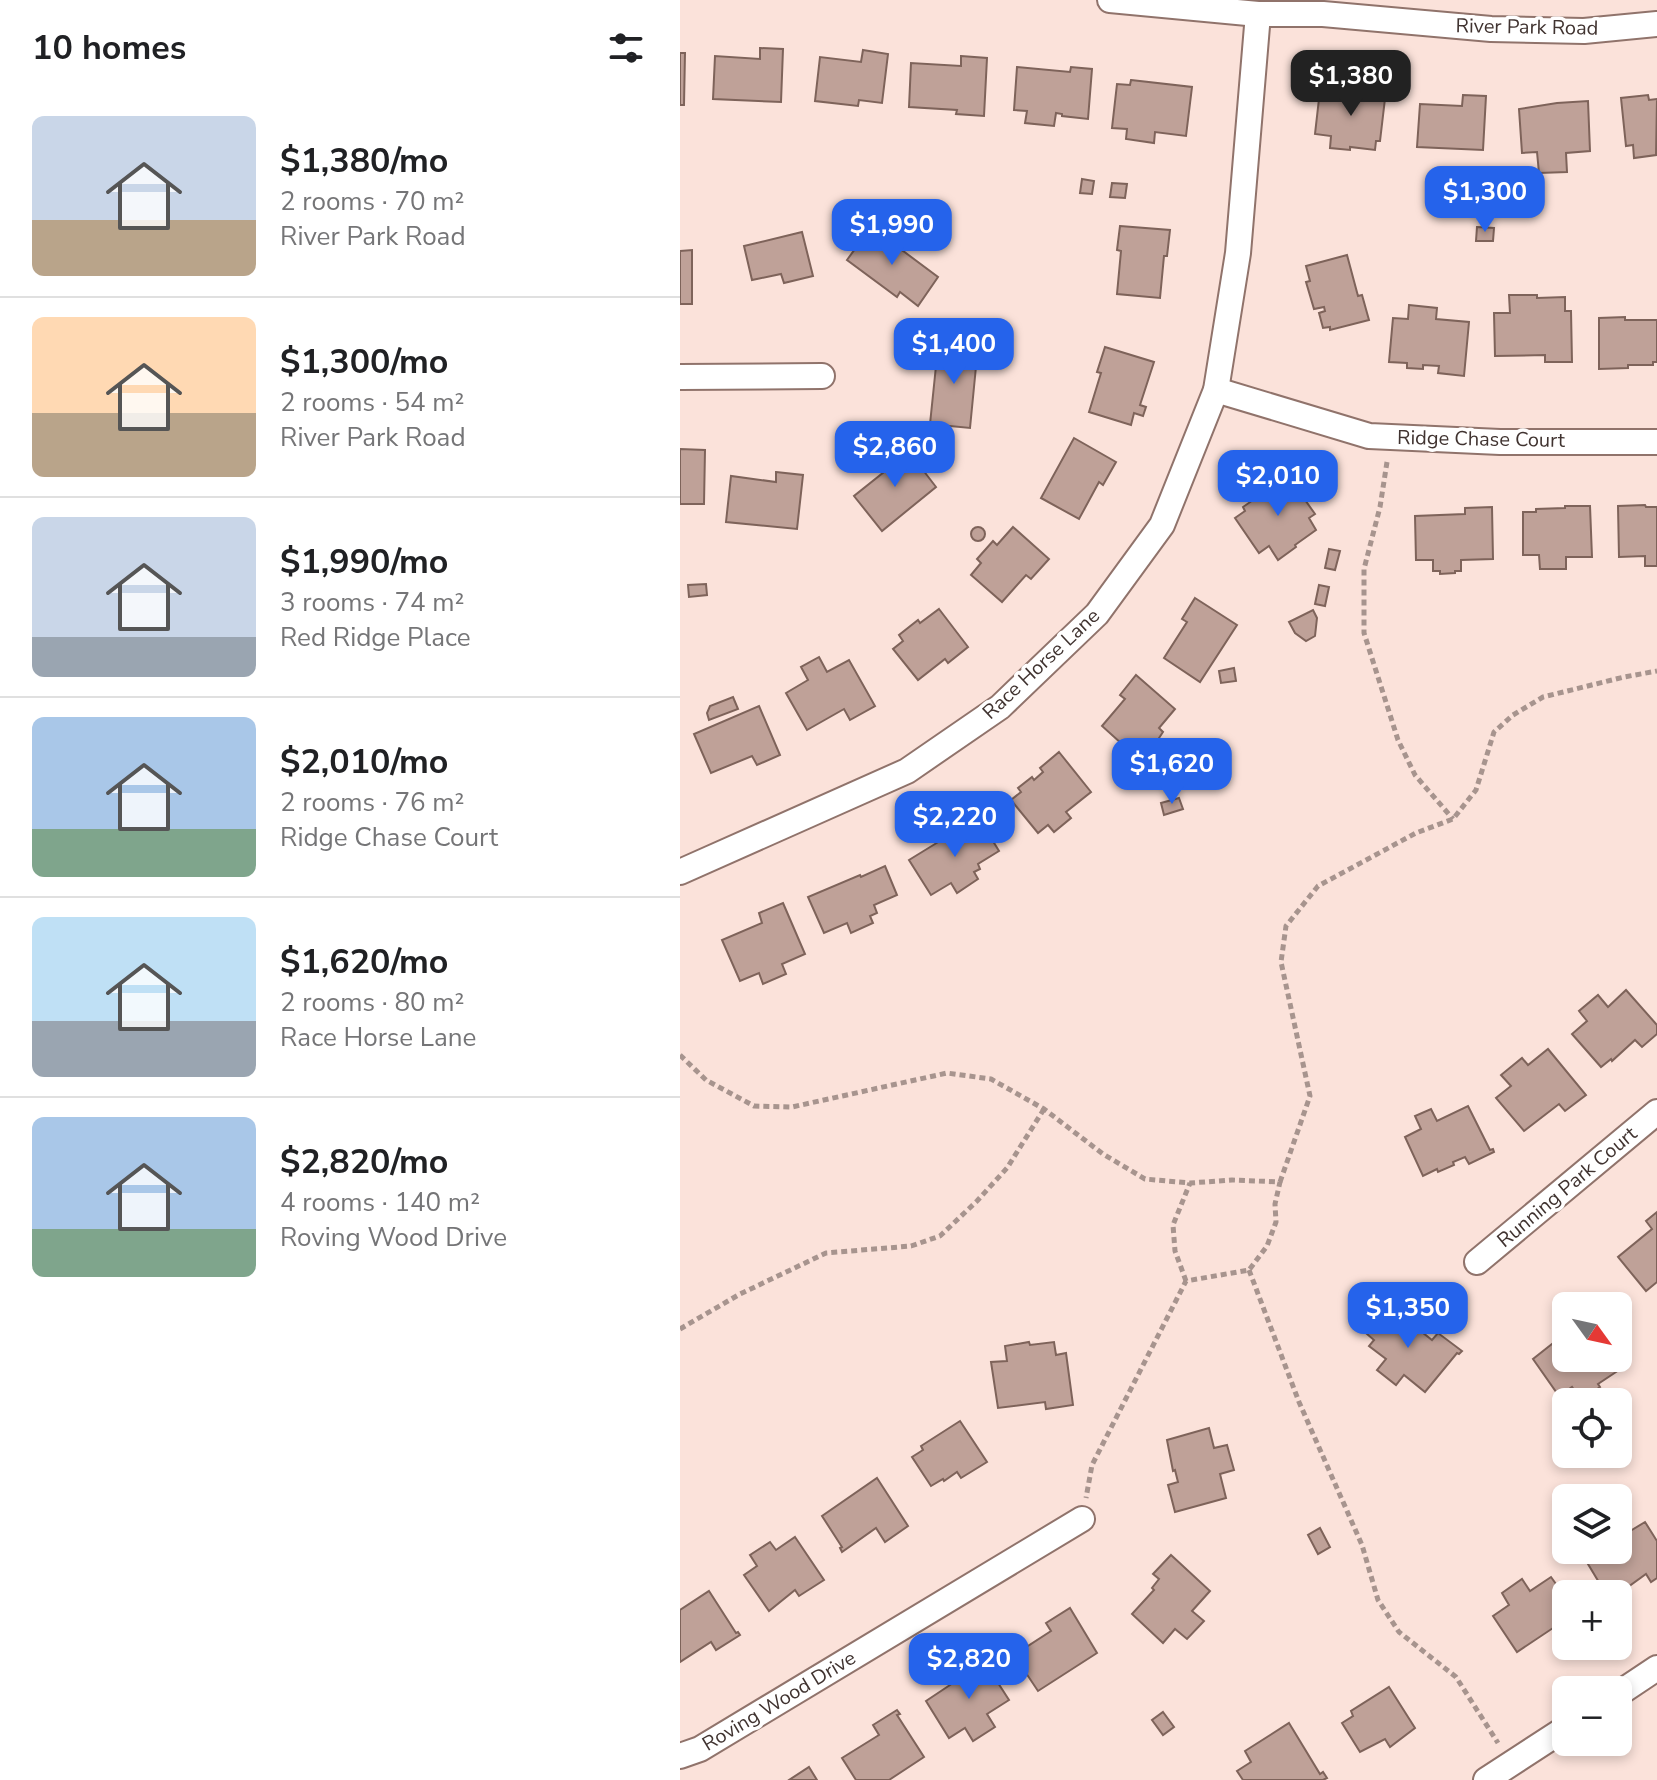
<!DOCTYPE html>
<html lang="en">
<head>
<meta charset="utf-8">
<style>
  body { margin:0; font-family:"Nunito Sans",sans-serif; background:#f6f6f6; color:#202124; height:100vh; display:flex; flex-direction:column; font-size:30px; white-space:nowrap }
  * { box-sizing:border-box; margin:0 }
  p { font-size:26px; color:#757577 }
  .icon { flex:none; width:44px; height:44px; fill:none; stroke:currentColor; stroke-width:2; stroke-linecap:round; stroke-linejoin:round }
  .map { position:relative; flex:1; overflow:hidden }
  .sheet { display:flex; flex-direction:column; background:#fff; width:680px }
  .sheet>* { flex:none }
  .needle { width:52px; rotate:123deg }
  .controls { position:absolute; left:872px; top:1292px; display:grid; gap:16px }
  .controls a { display:grid; place-items:center; width:80px; height:80px; border-radius:12px; background:#fff; box-shadow:0 4px 12px #0003; font-size:40px }
  .price { position:absolute; translate:-50% -68px; padding:0 18px; border-radius:16px; background:#2563eb; color:#fff; font-size:26px; line-height:52px; filter:drop-shadow(0 2px 4px #0008) }
  .price::after { content:''; position:absolute; left:50%; top:48px; width:24px; height:18px; margin-left:-12px; background:inherit; clip-path:polygon(0 0,100% 0,50% 100%) }
  .price.current { background:#222; color:#fff }
  ul { padding:0; list-style:none }
  li { display:flex; align-items:center; gap:24px; height:200px; padding:0 32px }
  li+li { border-top:2px solid #e0e0e0 }
  li span { display:grid; place-items:center; flex:none; width:224px; height:160px; border-radius:12px; color:#555 }
  li>.icon { margin-inline-start:auto }
  span .icon { width:96px; height:96px; fill:#fffc; stroke-width:1 }
  li b { font-size:34px }
  h2 { display:flex; justify-content:space-between; align-items:center; height:96px; padding:0 32px; font-size:34px }
  main { display:flex; flex:1; min-height:0 }
  .map>svg:first-child { display:block }
</style>
</head>
<body>
<main>
<section class="sheet">
<h2>10 homes<svg class="icon" aria-label="filters" viewBox="0 0 24 24"><path d="M4 7h16M4 17h16"/><circle cx="9" cy="7" r="2"/><circle cx="15" cy="17" r="2"/></svg></h2>
<ul>
<li><span style="background:linear-gradient(#c9d6e8 65%,#b9a48a 0)"><svg class="icon" aria-label="home" viewBox="0 0 24 24"><path d="M3 11l9-7 9 7M6 9v11h12V9"/></svg></span><div><b>$1,380/mo</b><p>2 rooms · 70 m²</p><p>River Park Road</p></div></li>
<li><span style="background:linear-gradient(#ffd9b3 60%,#b9a48a 0)"><svg class="icon" aria-label="home" viewBox="0 0 24 24"><path d="M3 11l9-7 9 7M6 9v11h12V9"/></svg></span><div><b>$1,300/mo</b><p>2 rooms · 54 m²</p><p>River Park Road</p></div></li>
<li><span style="background:linear-gradient(#c9d6e8 75%,#9aa5b1 0)"><svg class="icon" aria-label="home" viewBox="0 0 24 24"><path d="M3 11l9-7 9 7M6 9v11h12V9"/></svg></span><div><b>$1,990/mo</b><p>3 rooms · 74 m²</p><p>Red Ridge Place</p></div></li>
<li><span style="background:linear-gradient(#a9c7e8 70%,#7fa58c 0)"><svg class="icon" aria-label="home" viewBox="0 0 24 24"><path d="M3 11l9-7 9 7M6 9v11h12V9"/></svg></span><div><b>$2,010/mo</b><p>2 rooms · 76 m²</p><p>Ridge Chase Court</p></div></li>
<li><span style="background:linear-gradient(#bfe0f5 65%,#9aa5b1 0)"><svg class="icon" aria-label="home" viewBox="0 0 24 24"><path d="M3 11l9-7 9 7M6 9v11h12V9"/></svg></span><div><b>$1,620/mo</b><p>2 rooms · 80 m²</p><p>Race Horse Lane</p></div></li>
<li><span style="background:linear-gradient(#a9c7e8 70%,#7fa58c 0)"><svg class="icon" aria-label="home" viewBox="0 0 24 24"><path d="M3 11l9-7 9 7M6 9v11h12V9"/></svg></span><div><b>$2,820/mo</b><p>4 rooms · 140 m²</p><p>Roving Wood Drive</p></div></li>
</ul>
</section>
<div class="map">
<svg width="977" height="1780" viewBox="0 0 977 1780">
  <rect width="100%" height="100%" fill="#fbe2da"/>
  <g fill="#bfa198" stroke="#7e635a" stroke-width="2">
    <path d="M 80,48 L 103,49 L 101,102 L 33,99 L 35,56 L 80,59 Z"/>
    <path d="M 183,50 L 208,54 L 202,103 L 179,100 L 178,106 L 135,101 L 140,57 L 181,62 Z"/>
    <path d="M 0,53 L 5,53 L 4,105 L 0,105 Z"/>
    <path d="M 281,56 L 307,58 L 304,116 L 276,114 L 277,110 L 229,107 L 231,63 L 281,66 Z"/>
    <path d="M 337,67 L 390,72 L 391,67 L 412,69 L 408,119 L 382,116 L 382,114 L 376,113 L 374,126 L 345,123 L 347,111 L 334,110 Z"/>
    <path d="M 451,80 L 512,87 L 506,136 L 475,132 L 474,143 L 446,139 L 447,129 L 432,128 L 437,84 L 450,85 Z"/>
    <path d="M 686,87 L 706,90 L 700,141 L 696,141 L 695,150 L 670,147 L 670,150 L 650,148 L 651,136 L 635,134 L 640,90 L 685,93 Z"/>
    <path d="M 783,95 L 806,96 L 803,150 L 737,147 L 740,104 L 782,106 Z"/>
    <path d="M 968,95 L 969,100 L 977,99 L 976,155 L 954,158 L 953,145 L 946,146 L 941,98 Z"/>
    <path d="M 908,101 L 910,151 L 886,153 L 887,172 L 859,173 L 857,152 L 842,153 L 839,109 L 877,103 Z"/>
    <path d="M 402,179 L 414,181 L 412,194 L 400,193 Z"/>
    <path d="M 432,183 L 447,184 L 445,198 L 430,197 Z"/>
    <path d="M 440,226 L 490,230 L 487,256 L 484,256 L 480,298 L 437,294 L 441,251 L 437,250 Z"/>
    <path d="M 191,227 L 258,277 L 238,306 L 220,292 L 217,297 L 167,260 Z"/>
    <path d="M 797,227 L 814,228 L 813,241 L 796,241 Z"/>
    <path d="M 122,232 L 133,276 L 104,283 L 101,274 L 72,280 L 64,246 Z"/>
    <path d="M 12,250 L 12,304 L 0,304 L 0,251 Z"/>
    <path d="M 667,255 L 678,296 L 682,295 L 689,320 L 650,330 L 650,327 L 643,328 L 639,313 L 645,311 L 644,307 L 634,309 L 626,282 L 630,281 L 626,266 Z"/>
    <path d="M 829,295 L 857,295 L 857,298 L 885,297 L 885,311 L 891,311 L 892,362 L 865,362 L 865,355 L 815,356 L 814,313 L 830,313 Z"/>
    <path d="M 729,305 L 757,308 L 756,319 L 789,322 L 784,376 L 758,373 L 759,366 L 743,365 L 743,369 L 727,368 L 727,363 L 709,362 L 713,318 L 728,319 Z"/>
    <path d="M 945,317 L 945,320 L 977,320 L 977,362 L 973,362 L 973,365 L 948,365 L 948,368 L 919,369 L 919,318 Z"/>
    <path d="M 261,343 L 298,346 L 290,428 L 250,424 L 256,366 L 259,366 Z"/>
    <path d="M 425,347 L 474,362 L 460,405 L 466,407 L 463,416 L 454,413 L 451,425 L 409,412 L 421,373 L 417,372 Z"/>
    <path d="M 394,438 L 436,462 L 423,485 L 419,482 L 399,519 L 361,498 Z"/>
    <path d="M 223,444 L 256,487 L 202,531 L 174,496 L 209,468 L 203,460 Z"/>
    <path d="M 0,449 L 25,450 L 24,504 L 0,504 Z"/>
    <path d="M 96,472 L 123,475 L 117,529 L 46,522 L 51,476 L 96,482 Z"/>
    <path d="M 606,473 L 635,514 L 629,518 L 636,530 L 615,545 L 616,547 L 598,560 L 589,546 L 579,553 L 555,518 L 565,511 L 563,507 L 576,498 L 578,500 L 583,497 L 580,494 Z"/>
    <path d="M 965,505 L 966,507 L 977,507 L 977,566 L 965,566 L 965,556 L 939,557 L 938,506 Z"/>
    <path d="M 885,506 L 910,506 L 912,557 L 886,557 L 886,569 L 860,569 L 859,555 L 843,555 L 843,512 L 856,512 L 856,509 L 885,508 Z"/>
    <path d="M 812,507 L 813,559 L 781,560 L 781,571 L 775,571 L 775,573 L 760,574 L 760,571 L 753,571 L 753,560 L 736,560 L 735,516 L 785,514 L 785,508 Z"/>
    <circle cx="298" cy="534" r="7"/>
    <path d="M 333,527 L 369,559 L 351,579 L 346,575 L 322,602 L 291,575 L 301,563 L 297,559 L 313,541 L 317,545 Z"/>
    <path d="M 649,549 L 660,551 L 655,570 L 645,568 Z"/>
    <path d="M 26,584 L 27,595 L 9,597 L 8,585 Z"/>
    <path d="M 639,585 L 649,587 L 645,606 L 635,604 Z"/>
    <path d="M 515,598 L 557,625 L 520,682 L 484,658 L 507,622 L 502,619 Z"/>
    <path d="M 259,609 L 288,647 L 268,663 L 265,659 L 238,680 L 213,649 L 223,641 L 219,635 L 238,620 L 240,623 Z"/>
    <path d="M 633,610 L 637,618 L 635,636 L 626,641 L 615,633 L 609,622 Z"/>
    <path d="M 139,657 L 147,672 L 169,660 L 195,706 L 170,720 L 164,709 L 127,730 L 106,693 L 128,680 L 121,667 Z"/>
    <path d="M 554,668 L 556,681 L 541,683 L 539,671 Z"/>
    <path d="M 456,675 L 495,709 L 479,728 L 483,732 L 479,738 L 481,740 L 475,745 L 474,744 L 469,749 L 462,742 L 452,753 L 422,726 L 445,699 L 440,695 Z"/>
    <path d="M 53,697 L 58,709 L 29,720 L 27,713 L 30,706 Z"/>
    <path d="M 79,706 L 100,755 L 77,765 L 72,756 L 31,773 L 14,734 Z"/>
    <path d="M 379,752 L 411,792 L 386,812 L 391,818 L 374,832 L 368,825 L 358,833 L 331,800 L 341,792 L 338,788 L 352,777 L 354,780 L 363,772 L 360,768 Z"/>
    <path d="M 499,798 L 503,809 L 484,815 L 481,803 Z"/>
    <path d="M 300,820 L 319,851 L 298,864 L 300,869 L 294,872 L 298,879 L 277,893 L 271,883 L 251,895 L 229,860 L 281,828 L 283,831 Z"/>
    <path d="M 205,866 L 217,895 L 194,905 L 197,913 L 190,916 L 193,923 L 171,933 L 167,923 L 144,933 L 128,897 L 180,875 L 181,877 Z"/>
    <path d="M 103,903 L 125,954 L 102,964 L 106,974 L 83,984 L 79,973 L 60,981 L 42,940 L 82,923 L 79,913 Z"/>
    <path d="M 946,990 L 977,1025 L 977,1034 L 962,1047 L 955,1040 L 932,1061 L 931,1059 L 921,1067 L 892,1034 L 907,1021 L 899,1011 L 918,995 L 928,1007 Z"/>
    <path d="M 868,1049 L 906,1095 L 885,1111 L 879,1104 L 844,1131 L 816,1098 L 831,1086 L 821,1075 L 842,1058 L 848,1065 Z"/>
    <path d="M 788,1106 L 810,1150 L 813,1149 L 814,1152 L 789,1164 L 785,1157 L 773,1162 L 774,1165 L 758,1172 L 757,1169 L 743,1176 L 725,1137 L 741,1129 L 735,1116 L 751,1109 L 757,1121 Z"/>
    <path d="M 977,1212 L 977,1282 L 966,1291 L 938,1257 L 972,1229 L 966,1221 Z"/>
    <path d="M 699,1306 L 714,1318 L 718,1313 L 752,1340 L 758,1333 L 782,1351 L 779,1354 L 777,1353 L 745,1392 L 724,1375 L 716,1385 L 697,1370 L 706,1359 L 689,1346 L 694,1340 L 680,1328 Z"/>
    <path d="M 882,1336 L 884,1338 L 886,1337 L 886,1358 L 936,1358 L 933,1360 L 939,1370 L 918,1384 L 920,1387 L 901,1400 L 892,1387 L 879,1396 L 853,1359 Z"/>
    <path d="M 349,1342 L 350,1345 L 374,1342 L 376,1355 L 386,1353 L 393,1405 L 366,1409 L 365,1402 L 318,1408 L 311,1362 L 327,1361 L 325,1346 Z"/>
    <path d="M 280,1421 L 307,1462 L 281,1478 L 277,1472 L 264,1481 L 263,1479 L 251,1486 L 232,1457 L 243,1450 L 241,1446 Z"/>
    <path d="M 529,1428 L 534,1448 L 547,1445 L 554,1470 L 540,1474 L 546,1498 L 495,1512 L 488,1485 L 498,1482 L 495,1470 L 493,1471 L 487,1440 Z"/>
    <path d="M 197,1478 L 228,1526 L 205,1542 L 196,1528 L 162,1552 L 160,1548 L 162,1547 L 142,1516 Z"/>
    <path d="M 965,1522 L 977,1541 L 977,1578 L 971,1582 L 966,1574 L 941,1592 L 939,1589 L 931,1594 L 926,1594 L 905,1559 L 920,1550 L 938,1550 L 938,1530 L 942,1536 Z"/>
    <path d="M 640,1528 L 650,1547 L 638,1554 L 628,1535 Z"/>
    <path d="M 115,1537 L 144,1580 L 119,1596 L 115,1590 L 89,1611 L 64,1575 L 77,1566 L 70,1555 L 90,1542 L 96,1550 Z"/>
    <path d="M 491,1555 L 530,1591 L 512,1611 L 524,1621 L 507,1639 L 495,1629 L 483,1643 L 452,1614 L 474,1590 L 472,1588 L 479,1579 L 473,1574 Z"/>
    <path d="M 871,1577 L 886,1598 L 886,1634 L 880,1638 L 873,1628 L 837,1652 L 813,1616 L 829,1605 L 822,1593 L 842,1579 L 850,1591 Z"/>
    <path d="M 29,1591 L 56,1633 L 58,1632 L 60,1635 L 36,1650 L 31,1642 L 0,1662 L 0,1610 Z"/>
    <path d="M 390,1608 L 417,1653 L 358,1691 L 334,1655 L 371,1631 L 366,1623 Z"/>
    <path d="M 300,1655 L 329,1700 L 307,1714 L 315,1727 L 293,1741 L 285,1728 L 269,1738 L 246,1701 L 282,1677 L 277,1669 Z"/>
    <path d="M 709,1687 L 735,1728 L 710,1747 L 705,1739 L 680,1752 L 662,1723 L 673,1716 L 671,1711 Z"/>
    <path d="M 217,1710 L 220,1714 L 217,1715 L 244,1757 L 209,1780 L 176,1780 L 162,1758 L 199,1735 L 193,1725 Z"/>
    <path d="M 483,1712 L 494,1727 L 483,1735 L 472,1720 Z"/>
    <path d="M 609,1723 L 640,1774 L 643,1772 L 647,1778 L 643,1780 L 563,1780 L 557,1771 L 571,1762 L 565,1751 Z"/>
    <path d="M 129,1767 L 137,1780 L 109,1780 Z"/>
  </g>
  <g fill="none" stroke-linecap="round" stroke-linejoin="round">
    <g stroke="#90736b" stroke-width="28">
      <g id="minor">
        <path d="M 430,0 L 578,14 L 643,14 L 811,29 L 904,31 L 977,24"/>
        <path d="M 0,377 L 142,376"/>
        <path d="M 536,390 L 689,436 L 820,442 L 977,442"/>
        <path d="M 0,872 L 227,771 L 320,707 L 417,614 L 482,525 L 536,390 L 558,253 L 578,14"/>
        <path d="M 797,1262 L 977,1112"/>
        <path d="M 938,1694 L 977,1668"/>
        <path d="M 0,1756 L 20,1749 L 402,1519"/>
        <path d="M 806,1780 L 886,1728"/>
      </g>
    </g>
    <g stroke="#a7948e" stroke-width="5" stroke-dasharray="6 4" stroke-linecap="butt">
      <path d="M 707,462 L 700,507 L 684,569 L 684,633 L 718,740 L 735,775 L 773,819"/>
      <path d="M 0,1055 L 26,1080 L 74,1106 L 112,1107 L 267,1073 L 311,1079 L 364,1109 L 423,1154 L 465,1179 L 510,1183 L 552,1180 L 600,1182 L 595,1204 L 596,1222 L 587,1246 L 569,1270 L 506,1281 L 412,1465 L 406,1498"/>
      <path d="M 600,1182 L 630,1096 L 601,962 L 606,926 L 638,886 L 736,833 L 773,819 L 796,790 L 814,732 L 833,715 L 863,697 L 944,677 L 977,671"/>
      <path d="M 569,1270 L 619,1402 L 682,1545 L 698,1600 L 719,1632 L 776,1677 L 818,1743"/>
      <path d="M 506,1281 L 495,1251 L 493,1225 L 510,1183"/>
      <path d="M 0,1329 L 60,1294 L 146,1253 L 231,1246 L 260,1236 L 297,1201 L 327,1168 L 364,1109"/>
    </g>
    <use href="#minor" stroke="#fff" stroke-width="24"/>
  </g>
  <g text-anchor="middle" dominant-baseline="central" stroke-width="7" stroke-linejoin="round" paint-order="stroke">
    <g font-size="20" fill="#403330" stroke="#fff">
      <text transform="translate(847 27) rotate(1)">River Park Road</text>
      <text transform="translate(801 439) rotate(1)">Ridge Chase Court</text>
      <text transform="translate(361 664) rotate(-43)">Race Horse Lane</text>
      <text transform="translate(887 1187) rotate(-40)">Running Park Court</text>
      <text transform="translate(99 1701) rotate(-31)">Roving Wood Drive</text>
    </g>
  </g>
</svg>
<div class="controls">
<a><svg class="needle" viewBox="-14 -14 28 28"><path d="M0-13l5 13h-10z" fill="#e53935"/><path d="M0 13l5-13h-10z" fill="#757577"/></svg></a>
<a><svg class="icon" aria-label="locate" viewBox="0 0 24 24"><circle cx="12" cy="12" r="6"/><path d="M12 2v4M12 18v4M2 12h4M18 12h4"/></svg></a>
<a><svg class="icon" aria-label="layers" viewBox="0 0 24 24"><path d="M12 4l9 5-9 5-9-5zM3 14l9 5 9-5"/></svg></a>
<a>+</a>
<a>−</a>
</div>
<b class="price current" style="left:671px;top:118px">$1,380</b>
<b class="price" style="left:805px;top:234px">$1,300</b>
<b class="price" style="left:212px;top:267px">$1,990</b>
<b class="price" style="left:274px;top:386px">$1,400</b>
<b class="price" style="left:215px;top:489px">$2,860</b>
<b class="price" style="left:598px;top:518px">$2,010</b>
<b class="price" style="left:492px;top:806px">$1,620</b>
<b class="price" style="left:275px;top:859px">$2,220</b>
<b class="price" style="left:728px;top:1350px">$1,350</b>
<b class="price" style="left:289px;top:1701px">$2,820</b>
</div>
</main>
</body>
</html>
